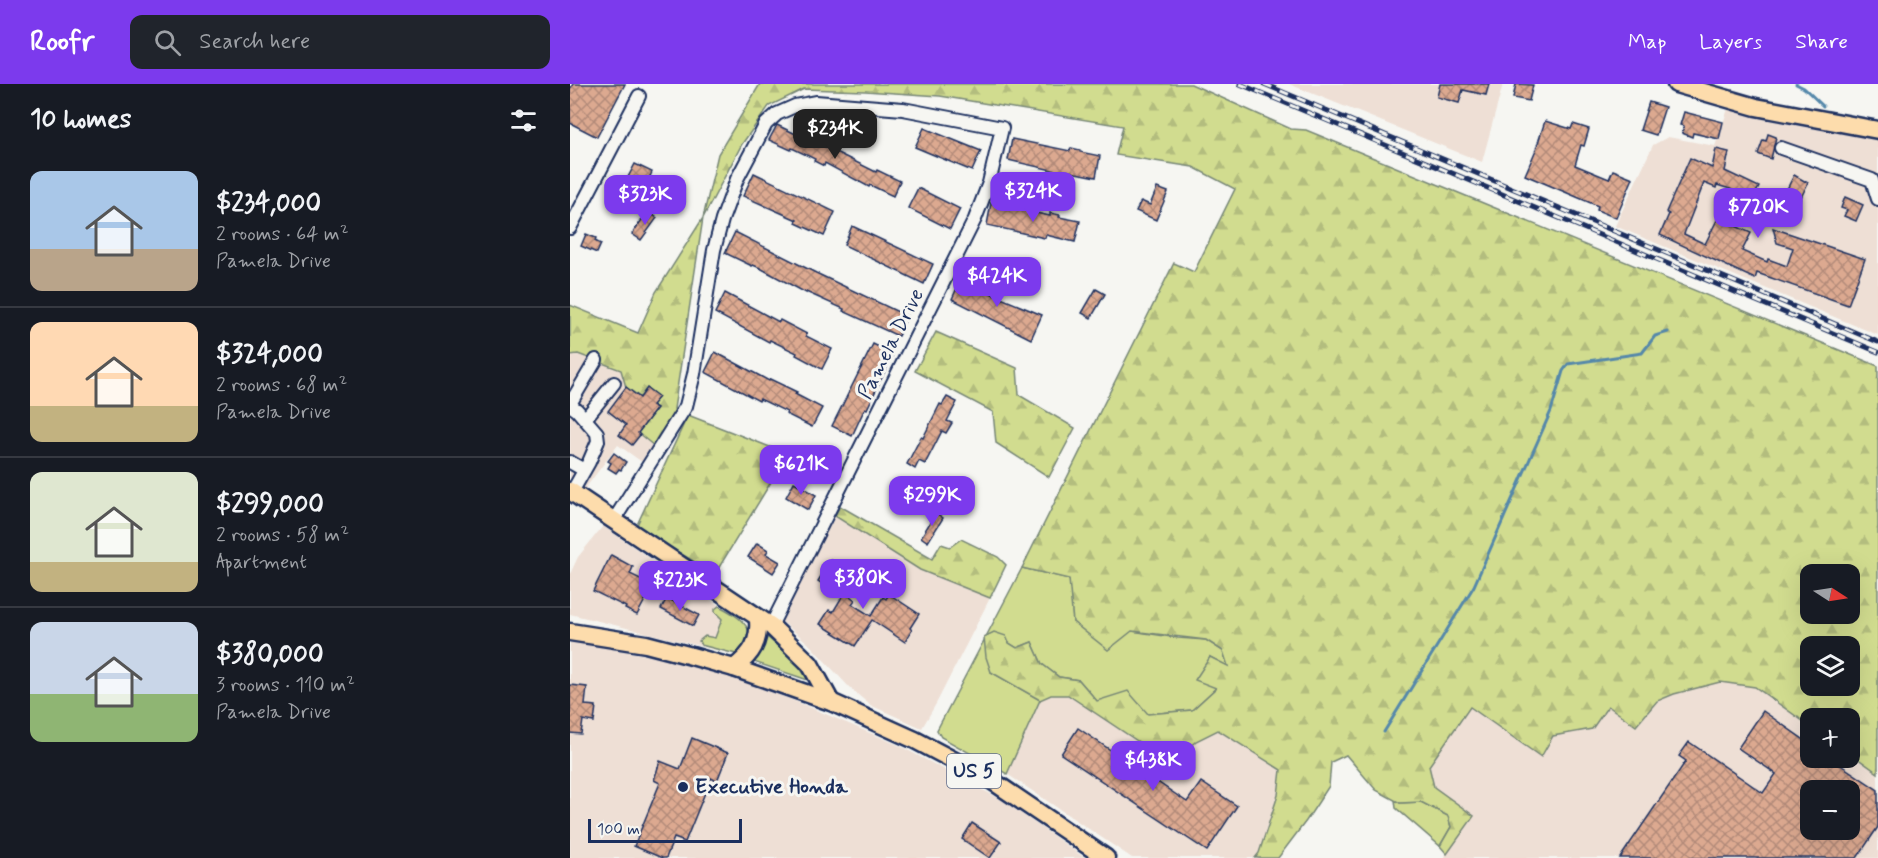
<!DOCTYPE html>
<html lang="en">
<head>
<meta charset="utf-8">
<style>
  body { margin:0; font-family:Mynerve,sans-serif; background:#20242c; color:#f1f3f6; height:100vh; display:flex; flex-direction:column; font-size:22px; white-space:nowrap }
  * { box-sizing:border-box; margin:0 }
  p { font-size:20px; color:#9ea1a6 }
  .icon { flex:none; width:33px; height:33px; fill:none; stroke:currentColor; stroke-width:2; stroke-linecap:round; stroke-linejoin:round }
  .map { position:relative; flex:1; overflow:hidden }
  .details { display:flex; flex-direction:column; background:#171b24; width:570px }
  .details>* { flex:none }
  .needle { width:39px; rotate:102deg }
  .buttons { position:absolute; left:1230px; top:480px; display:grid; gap:12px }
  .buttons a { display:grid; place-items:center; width:60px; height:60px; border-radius:12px; background:#171b24; box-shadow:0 6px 24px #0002; font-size:30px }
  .scale { position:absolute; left:18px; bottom:15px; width:154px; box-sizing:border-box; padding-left:6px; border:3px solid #1b2f5e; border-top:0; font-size:16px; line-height:21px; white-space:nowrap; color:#1b2f5e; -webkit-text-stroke:4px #f6f6f2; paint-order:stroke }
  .price { position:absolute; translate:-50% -51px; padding:0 14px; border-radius:12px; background:#7c3aed; color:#fff; font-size:20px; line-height:39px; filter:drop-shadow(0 2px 3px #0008) }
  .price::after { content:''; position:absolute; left:50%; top:36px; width:18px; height:14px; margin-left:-9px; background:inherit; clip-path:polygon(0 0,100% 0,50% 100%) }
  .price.on { background:#222; color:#fff }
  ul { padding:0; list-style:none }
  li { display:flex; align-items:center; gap:18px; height:150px; padding:0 30px }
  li+li { border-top:2px solid #363941 }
  li span { display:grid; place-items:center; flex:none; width:168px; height:120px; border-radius:12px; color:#555 }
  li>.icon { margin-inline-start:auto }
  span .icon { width:72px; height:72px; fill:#fffc; stroke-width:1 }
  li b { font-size:26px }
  h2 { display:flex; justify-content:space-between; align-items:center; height:72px; padding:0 30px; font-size:26px }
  header { display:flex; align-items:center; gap:36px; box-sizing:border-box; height:84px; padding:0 30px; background:#7c3aed; color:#fff }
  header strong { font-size:28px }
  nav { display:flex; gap:33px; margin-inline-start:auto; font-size:21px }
  .search { width:420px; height:54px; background:#20242c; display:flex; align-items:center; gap:15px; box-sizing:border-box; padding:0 21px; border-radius:12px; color:#9ea1a6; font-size:22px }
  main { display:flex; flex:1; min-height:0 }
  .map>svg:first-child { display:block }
</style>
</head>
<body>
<header>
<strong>Roofr</strong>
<div class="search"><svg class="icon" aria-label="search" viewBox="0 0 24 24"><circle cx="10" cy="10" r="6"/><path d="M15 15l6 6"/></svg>Search here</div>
<nav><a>Map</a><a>Layers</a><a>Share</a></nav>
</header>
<main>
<section class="details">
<h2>10 homes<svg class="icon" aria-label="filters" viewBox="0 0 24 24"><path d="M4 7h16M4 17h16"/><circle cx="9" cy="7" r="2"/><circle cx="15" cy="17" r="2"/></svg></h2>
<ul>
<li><span style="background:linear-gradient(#a9c7e8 65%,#b9a48a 0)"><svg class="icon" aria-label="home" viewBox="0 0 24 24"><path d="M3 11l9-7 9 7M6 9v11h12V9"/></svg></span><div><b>$234,000</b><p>2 rooms · 64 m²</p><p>Pamela Drive</p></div></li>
<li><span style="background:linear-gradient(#ffd9b3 70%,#c2b280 0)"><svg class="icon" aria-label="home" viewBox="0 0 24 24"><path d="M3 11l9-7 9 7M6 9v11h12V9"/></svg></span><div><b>$324,000</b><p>2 rooms · 68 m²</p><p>Pamela Drive</p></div></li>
<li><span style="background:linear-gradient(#dfe7d0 75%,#c2b280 0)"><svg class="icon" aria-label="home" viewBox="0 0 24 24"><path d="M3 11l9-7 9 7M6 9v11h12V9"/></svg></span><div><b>$299,000</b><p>2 rooms · 58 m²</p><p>Apartment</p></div></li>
<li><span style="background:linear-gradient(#c9d6e8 60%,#8fb573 0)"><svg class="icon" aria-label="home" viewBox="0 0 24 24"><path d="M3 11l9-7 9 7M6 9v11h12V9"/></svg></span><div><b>$380,000</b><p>3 rooms · 110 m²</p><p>Pamela Drive</p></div></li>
</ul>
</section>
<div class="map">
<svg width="1308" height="774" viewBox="0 0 1308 774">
  <defs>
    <pattern id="forest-firs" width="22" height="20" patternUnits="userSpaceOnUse" patternTransform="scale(1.5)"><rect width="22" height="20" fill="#d1dc8f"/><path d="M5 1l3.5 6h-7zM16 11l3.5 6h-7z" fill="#b3bd7e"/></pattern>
    <pattern id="building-cross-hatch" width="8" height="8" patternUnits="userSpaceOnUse" patternTransform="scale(1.5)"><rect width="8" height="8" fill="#dca990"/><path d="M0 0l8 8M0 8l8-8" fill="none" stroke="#b28a79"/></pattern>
  </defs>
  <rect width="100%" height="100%" fill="#f6f6f2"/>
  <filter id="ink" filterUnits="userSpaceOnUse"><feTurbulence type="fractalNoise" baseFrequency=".0167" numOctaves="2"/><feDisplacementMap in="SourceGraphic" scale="12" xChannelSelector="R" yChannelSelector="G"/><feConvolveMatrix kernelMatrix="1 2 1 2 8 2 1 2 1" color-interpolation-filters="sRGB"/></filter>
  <g filter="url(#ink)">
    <g fill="#eedfd5" fill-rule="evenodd">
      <path d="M 719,0 L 933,0 L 912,78 Z"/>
      <path d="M 1158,25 L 1214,39 L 1308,56 L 1308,251 L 1045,142 L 1083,61 L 1098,53 L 1145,62 Z"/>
      <path d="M 8,270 L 51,286 L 56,303 L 70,313 L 77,304 L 89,313 L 84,362 L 72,378 L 48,361 L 14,406 L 0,396 L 0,271 Z"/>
      <path d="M 265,432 L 350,486 L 420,514 L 367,618 L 352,644 L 300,621 L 280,604 L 238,559 L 210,536 Z"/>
      <path d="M 33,442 L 173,538 L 178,543 L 181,553 L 175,566 L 162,570 L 0,530 L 0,490 L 8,473 Z"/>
      <path d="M 0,557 L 92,574 L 166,595 L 225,617 L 326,660 L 432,716 L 515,774 L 0,774 Z"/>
      <path d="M 1150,598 L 1185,603 L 1240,642 L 1240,674 L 1280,674 L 1280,669 L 1308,689 L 1308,774 L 874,774 L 904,732 L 864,703 L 859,682 L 900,623 L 983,652 L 1022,645 L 1038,622 L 1066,642 L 1087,617 L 1104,610 ZM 1240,706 L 1280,706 L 1280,746 L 1240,746 Z"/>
      <path d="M 481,611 L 498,611 L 602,680 L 626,657 L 648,646 L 711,686 L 708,711 L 689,769 L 685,774 L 562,774 L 437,690 L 470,616 Z"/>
    </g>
    <g fill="#d1dc8f" stroke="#768676" stroke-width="1.5">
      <path d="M 452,484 L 500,495 L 503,538 L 608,554 L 636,556 L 653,567 L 658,583 L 640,573 L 646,604 L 622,626 L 578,630 L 527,617 L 509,596 L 489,593 L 472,580 L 462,558 L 447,564 L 439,559 L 421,588 L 470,616 L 437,690 L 371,653 L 367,646 Z"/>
      <path d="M 149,522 C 163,529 178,538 181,553 L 173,568 L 166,570 L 131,561 L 129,557 L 135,552 L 145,554 L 152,535 L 145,528 L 145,525 Z"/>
      <path d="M 197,553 L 227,579 L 238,596 L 184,578 L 183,576 Z"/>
      <path d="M 825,716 L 830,719 L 851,718 L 878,732 L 881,743 L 870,762 L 826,724 Z"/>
    </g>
    <g fill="url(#forest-firs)" stroke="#768676" stroke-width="1.5" fill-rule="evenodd">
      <path d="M 190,0 L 621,0 L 721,45 L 736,46 L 1308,282 L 1308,689 L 1280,669 L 1280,634 L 1240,634 L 1240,642 L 1185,603 L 1150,598 L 1104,610 L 1087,617 L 1066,642 L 1038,622 L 1022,645 L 983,652 L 971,673 L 900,623 L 859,682 L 864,703 L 904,732 L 877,770 L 870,762 L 881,743 L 878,732 L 851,718 L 830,719 L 806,706 L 776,671 L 761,678 L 759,702 L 736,737 L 708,774 L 685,774 L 689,769 L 708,711 L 711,686 L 648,646 L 626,657 L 602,680 L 498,611 L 481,611 L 470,616 L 421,588 L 416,573 L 414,553 L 424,548 L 436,552 L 439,559 L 447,564 L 462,558 L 472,580 L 489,593 L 509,596 L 527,617 L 558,607 L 578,630 L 622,626 L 646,604 L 625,596 L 640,573 L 658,582 L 653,567 L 636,556 L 562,547 L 538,566 L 503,538 L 499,495 L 452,484 L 604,179 L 624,188 L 665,105 L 623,83 L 546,71 L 553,42 L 370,12 L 295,7 L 234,5 L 199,22 L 172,60 L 133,134 L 104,325 L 107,326 L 84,362 L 68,349 L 87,324 L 82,321 L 88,313 L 77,304 L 70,313 L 56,303 L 51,286 L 8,270 L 0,271 L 0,221 L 68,249 L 86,208 L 133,134 L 148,70 ZM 1240,490 L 1280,490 L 1280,530 L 1240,530 ZM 1240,562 L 1280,562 L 1280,602 L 1240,602 Z"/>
      <path d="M 366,248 L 447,284 L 449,311 L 505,344 L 479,393 L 426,359 L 423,328 L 345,287 Z"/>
      <path d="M 118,331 L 218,370 L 145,490 L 66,443 Z"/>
      <path d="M 270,422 L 362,475 L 371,460 L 380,463 L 391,455 L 428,473 L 436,481 L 420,514 L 350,486 L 265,432 Z"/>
    </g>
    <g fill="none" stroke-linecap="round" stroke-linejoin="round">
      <g stroke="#58a" stroke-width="3">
        <path d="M 1226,0 L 1234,4 L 1253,22"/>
        <path d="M 814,648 L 904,502 L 981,327 L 993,287 L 998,280 L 1072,269 L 1085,252 L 1098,248"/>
      </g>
    </g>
    <g fill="url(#building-cross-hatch)" stroke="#1b2f5e" stroke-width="1.5" fill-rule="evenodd">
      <path d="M 3,0 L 55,0 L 27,53 L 0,39 L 0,5 Z"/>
      <path d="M 870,0 L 919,0 L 916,11 L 893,6 L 889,19 L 867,13 Z"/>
      <path d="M 946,0 L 963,1 L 959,17 L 943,14 Z"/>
      <path d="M 1079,18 L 1095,23 L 1086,51 L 1070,46 Z"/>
      <path d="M 1114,28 L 1153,38 L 1149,55 L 1123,49 L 1122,53 L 1112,49 L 1114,42 L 1110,41 Z"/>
      <path d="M 975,37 L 1001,45 L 1003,40 L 1019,45 L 1014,62 L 1011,61 L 1005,81 L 1039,95 L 1043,86 L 1063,94 L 1046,134 L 1027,126 L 1028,122 L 955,91 L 965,68 Z"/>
      <path d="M 207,41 L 228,51 L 229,50 L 306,88 L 307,86 L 330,97 L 323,112 L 300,101 L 299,103 L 255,79 L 254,82 L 244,77 L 245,75 L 222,64 L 221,66 L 199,56 Z"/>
      <path d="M 354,44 L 411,67 L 402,87 L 345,63 Z"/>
      <path d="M 1198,50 L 1206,53 L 1201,75 L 1188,70 L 1193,56 L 1196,57 Z"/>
      <path d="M 442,55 L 500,67 L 501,64 L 510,66 L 510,68 L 530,72 L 526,93 L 496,87 L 495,89 L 438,76 Z"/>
      <path d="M 1146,65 L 1159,68 L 1155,87 L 1189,103 L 1182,116 L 1160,105 L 1147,101 L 1146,104 L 1134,99 L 1114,150 L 1135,160 L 1148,134 L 1181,149 L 1172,167 L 1197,178 L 1198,175 L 1217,182 L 1223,164 L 1207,159 L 1203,144 L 1295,175 L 1278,221 L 1187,189 L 1185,195 L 1090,151 L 1099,130 L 1096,128 L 1120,74 L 1142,84 Z"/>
      <path d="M 65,80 L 82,88 L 78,97 L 72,94 L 68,103 L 56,97 Z"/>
      <path d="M 184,89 L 265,128 L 254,152 L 226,139 L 227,136 L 173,112 Z"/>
      <path d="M 1224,91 L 1238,99 L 1221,134 L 1206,127 Z"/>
      <path d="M 348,104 L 390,125 L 380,145 L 338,124 Z"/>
      <path d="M 587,104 L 598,108 L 586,136 L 566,127 L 571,117 L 580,121 Z"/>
      <path d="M 1275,113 L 1293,121 L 1286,137 L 1274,132 L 1277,126 L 1271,124 Z"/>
      <path d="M 421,119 L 480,132 L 480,129 L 490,131 L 489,133 L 510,137 L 505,158 L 476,151 L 475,154 L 417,141 Z"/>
      <path d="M 78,127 L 87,134 L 71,156 L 62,150 Z"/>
      <path d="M 282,142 L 363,180 L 354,200 L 274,161 Z"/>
      <path d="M 165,148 L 246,189 L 337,232 L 328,252 L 273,227 L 274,225 L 236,208 L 236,209 L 190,184 L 183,181 L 182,182 L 155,169 Z"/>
      <path d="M 16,150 L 26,154 L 25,157 L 31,160 L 27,169 L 11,162 Z"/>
      <path d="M 392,193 L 418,205 L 417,207 L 426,212 L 472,231 L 461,255 L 382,215 Z"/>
      <path d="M 526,205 L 535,210 L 521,234 L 512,229 Z"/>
      <path d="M 155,209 L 209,238 L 210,236 L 237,250 L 236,252 L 262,265 L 252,285 L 226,271 L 227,269 L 200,256 L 199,258 L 145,229 Z"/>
      <path d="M 303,260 L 323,270 L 297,325 L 295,324 L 282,352 L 262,342 Z"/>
      <path d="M 145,268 L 190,292 L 199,297 L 200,295 L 227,308 L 225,310 L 252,324 L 242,343 L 216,330 L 217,328 L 190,315 L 189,317 L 135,288 Z"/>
      <path d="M 56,303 L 70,314 L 77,304 L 89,313 L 82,321 L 87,324 L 68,349 L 70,351 L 62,361 L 49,351 L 56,341 L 38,327 Z"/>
      <path d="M 377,313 L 387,318 L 377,337 L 382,339 L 376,349 L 372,347 L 355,380 L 349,377 L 345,385 L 337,380 L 351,353 L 353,354 L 370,320 L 372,321 Z"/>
      <path d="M 44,369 L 56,378 L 51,386 L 49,385 L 46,389 L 38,384 L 41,379 L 38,377 Z"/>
      <path d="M 224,398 L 246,411 L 238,426 L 216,413 Z"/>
      <path d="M 344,406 L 357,413 L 351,425 L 337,419 Z"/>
      <path d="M 366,429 L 373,434 L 358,458 L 351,453 Z"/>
      <path d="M 187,459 L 198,466 L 196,470 L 210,478 L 203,489 L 178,473 Z"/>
      <path d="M 41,471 L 63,483 L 60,490 L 83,501 L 67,531 L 55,525 L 56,523 L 23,507 Z"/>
      <path d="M 261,476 L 286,492 L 276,509 L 285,516 L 282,520 L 301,532 L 313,513 L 316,515 L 319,510 L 349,530 L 340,544 L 342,546 L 335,558 L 302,536 L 285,562 L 250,540 L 259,526 L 263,528 L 272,513 L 248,497 Z"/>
      <path d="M 97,514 L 129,531 L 123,542 L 91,525 Z"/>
      <path d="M 0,601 L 17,603 L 15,621 L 26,622 L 24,638 L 13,636 L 11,650 L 0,649 Z"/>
      <path d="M 1193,627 L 1240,660 L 1240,674 L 1260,674 L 1308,706 L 1308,743 L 1287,774 L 1050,774 L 1116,677 L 1109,672 L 1119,658 L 1193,709 L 1206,690 L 1168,664 ZM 1240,706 L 1280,706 L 1280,746 L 1240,746 Z"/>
      <path d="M 508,644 L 617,718 L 631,698 L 667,722 L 637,767 L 491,670 Z"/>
      <path d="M 122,654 L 158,669 L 147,697 L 141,694 L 115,758 L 104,754 L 96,774 L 92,774 L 64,762 L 90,699 L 84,696 L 90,677 L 110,685 Z"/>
      <path d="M 402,739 L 431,758 L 420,774 L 392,755 Z"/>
    </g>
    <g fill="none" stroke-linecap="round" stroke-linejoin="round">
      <g stroke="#1b2f5e" stroke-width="16">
        <g id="minor">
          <path d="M 1211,64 L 1302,96 L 1308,115"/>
          <path d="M 0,144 L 69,12"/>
          <path d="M 0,320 L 26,276"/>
          <path d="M 0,321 L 7,326 L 27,349 L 28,357 L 19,378 L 2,408"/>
          <path d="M 15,335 L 44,299"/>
          <path d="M 0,378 L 14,386"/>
          <path d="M 44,436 L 116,322 L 124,290 L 144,166 L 152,136 L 167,95 L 196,40 L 207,30 L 225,22 L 246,18 L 333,25 L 432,44 L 419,99 L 405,135 L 201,542"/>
        </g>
      </g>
      <g stroke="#1b2f5e" stroke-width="21">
        <g id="major">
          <path d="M 1106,0 L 1186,23 L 1308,46"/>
          <path d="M 0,407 L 201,542 L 240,580 L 261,618"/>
          <path d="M 0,548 L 76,560 L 118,571 L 164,584 L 261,618 L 345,656 L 421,696 L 536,774"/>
          <path d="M 164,584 C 182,570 190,558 188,534"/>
        </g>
      </g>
      <use href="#minor" stroke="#f6f6f2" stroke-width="12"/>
      <use href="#major" stroke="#fddcac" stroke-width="16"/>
      <g stroke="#1b2f5e" stroke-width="5">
        <g id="rail">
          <path d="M 670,0 L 1308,268"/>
          <path d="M 694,0 L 1308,258"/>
        </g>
      </g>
      <use href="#rail" stroke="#f6f6f2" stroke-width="3" stroke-dasharray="9" stroke-linecap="butt"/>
    </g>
  </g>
  <circle fill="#1b2f5e" stroke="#f6f6f2" stroke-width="2" cx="113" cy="703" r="6"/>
  <g text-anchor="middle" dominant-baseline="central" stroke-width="6" stroke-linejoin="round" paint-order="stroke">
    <rect fill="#f6f6f2" stroke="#5d6b8a" stroke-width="1.5" x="377" y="670" width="54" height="34" rx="4.5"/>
    <g font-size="20" font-weight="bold" fill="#1b2f5e">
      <text x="404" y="687">US 5</text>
    </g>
    <g font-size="21" fill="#1b2f5e" stroke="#f6f6f2">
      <text transform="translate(321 260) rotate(-63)">Pamela Drive</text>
    </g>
    <g font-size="21" font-weight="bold" fill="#1b2f5e" stroke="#f6f6f2" text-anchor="start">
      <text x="125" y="703">Executive Honda</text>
    </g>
  </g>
</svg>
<div class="buttons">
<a><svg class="needle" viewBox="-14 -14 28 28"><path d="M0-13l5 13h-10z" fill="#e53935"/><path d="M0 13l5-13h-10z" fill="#9ea1a6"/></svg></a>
<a><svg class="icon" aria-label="layers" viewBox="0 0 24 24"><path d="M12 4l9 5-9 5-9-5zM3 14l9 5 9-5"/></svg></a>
<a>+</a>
<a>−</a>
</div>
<div class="scale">100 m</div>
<b class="price on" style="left:265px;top:76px">$234K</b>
<b class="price" style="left:463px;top:139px">$324K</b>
<b class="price" style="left:75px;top:142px">$323K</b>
<b class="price" style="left:1188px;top:155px">$720K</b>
<b class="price" style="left:427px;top:224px">$424K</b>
<b class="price" style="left:231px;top:412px">$621K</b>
<b class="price" style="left:362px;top:443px">$299K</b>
<b class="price" style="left:293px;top:526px">$380K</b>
<b class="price" style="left:110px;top:528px">$223K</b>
<b class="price" style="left:583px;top:708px">$438K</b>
</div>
</main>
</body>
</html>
